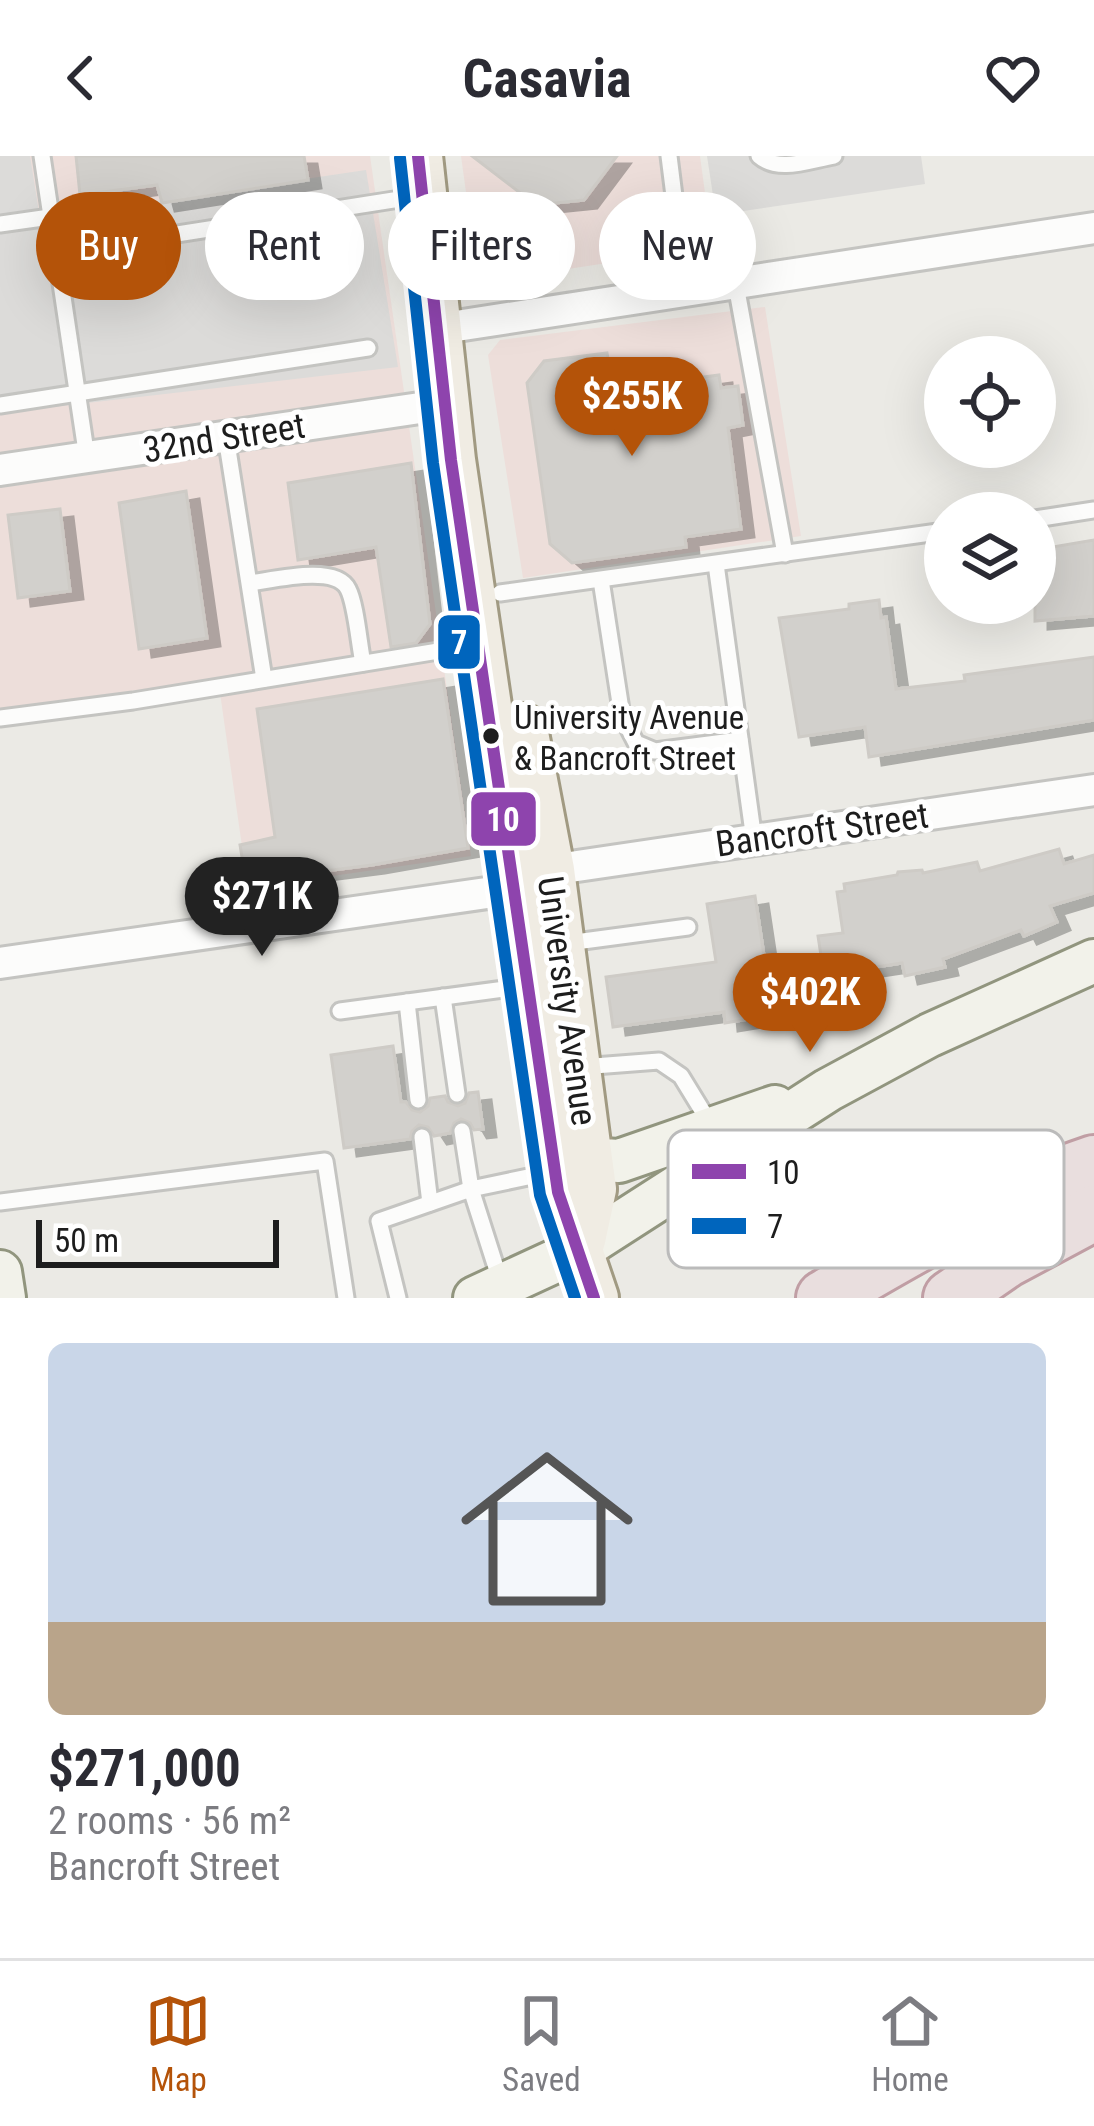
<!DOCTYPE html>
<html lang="en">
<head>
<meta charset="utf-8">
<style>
  body { margin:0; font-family:"Roboto Condensed",sans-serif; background:#f7f7f7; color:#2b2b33; height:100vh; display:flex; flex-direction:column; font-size:45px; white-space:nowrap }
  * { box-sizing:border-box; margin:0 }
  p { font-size:39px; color:#7c7c81 }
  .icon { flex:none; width:66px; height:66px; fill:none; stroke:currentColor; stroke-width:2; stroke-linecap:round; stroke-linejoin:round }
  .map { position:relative; height:1142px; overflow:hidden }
  .side { display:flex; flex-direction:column; background:#fff; flex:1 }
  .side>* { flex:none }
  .guide { position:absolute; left:36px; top:36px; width:1023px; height:108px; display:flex; gap:24px }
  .tools { position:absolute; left:924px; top:180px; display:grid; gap:24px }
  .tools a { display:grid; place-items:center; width:132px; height:132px; border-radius:50%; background:#fff; box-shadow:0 12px 48px #0002; font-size:60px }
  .scale { position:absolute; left:36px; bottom:30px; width:243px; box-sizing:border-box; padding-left:12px; border:6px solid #1d1d1d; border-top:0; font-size:33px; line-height:42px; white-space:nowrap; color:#1d1d1d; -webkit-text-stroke:9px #fff; paint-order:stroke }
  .price { position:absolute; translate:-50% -102px; padding:0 27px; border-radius:42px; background:#b45309; color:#fff; font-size:39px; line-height:78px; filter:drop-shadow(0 3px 6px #0008) }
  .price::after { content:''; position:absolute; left:50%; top:72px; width:36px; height:27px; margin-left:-18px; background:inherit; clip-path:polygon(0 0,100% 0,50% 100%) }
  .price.current { background:#222; color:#fff }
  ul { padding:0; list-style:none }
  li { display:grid; align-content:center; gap:24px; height:636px; padding:0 48px }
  li span { display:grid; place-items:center; height:372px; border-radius:18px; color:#555 }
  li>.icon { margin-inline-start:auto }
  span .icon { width:216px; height:216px; fill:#fffc; stroke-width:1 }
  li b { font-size:51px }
  .pill { padding:0 42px; border-radius:54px; background:#fff; box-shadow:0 12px 48px #0002; font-size:42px; line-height:108px }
  .pill.current { background:#b45309; color:#fff }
  header { display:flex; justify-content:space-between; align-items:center; height:156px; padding:0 48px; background:#fff; font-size:54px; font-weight:700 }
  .dock { display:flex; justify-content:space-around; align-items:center; height:168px; border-top:3px solid #e1e1e2; background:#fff; font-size:33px; color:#7c7c81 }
  .dock a { display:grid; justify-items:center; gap:6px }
  .dock .current { color:#b45309 }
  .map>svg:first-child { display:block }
</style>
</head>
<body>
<header><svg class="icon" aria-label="back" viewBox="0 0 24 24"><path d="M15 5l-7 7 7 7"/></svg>Casavia<svg class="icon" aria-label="heart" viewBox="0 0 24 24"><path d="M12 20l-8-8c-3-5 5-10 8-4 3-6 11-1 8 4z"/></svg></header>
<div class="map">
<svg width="1094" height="1142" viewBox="0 0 1094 1142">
  <defs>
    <filter id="shadow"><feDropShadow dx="13" dy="8" stdDeviation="0" flood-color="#0004"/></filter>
  </defs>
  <rect width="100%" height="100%" fill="#ebeae5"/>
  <g fill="#eddeda">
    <path d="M 0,0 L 370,0 L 471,700 L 248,732 L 218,523 L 0,553 Z"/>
    <path d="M 461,0 L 700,0 L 711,81 L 639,92 L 614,106 L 495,124 L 482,119 L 476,108 Z"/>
    <path d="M 765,151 L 801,380 L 523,422 L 488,199 L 500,184 Z"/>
  </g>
  <g fill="#dcdbd9">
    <path d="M 0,0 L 30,0 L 40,62 L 366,14 L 398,211 L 0,257 Z"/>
    <path d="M 707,0 L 921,0 L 925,28 L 716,59 Z"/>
  </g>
  <g fill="#d2d0cc" stroke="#cecbc6" stroke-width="3" filter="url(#shadow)">
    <path d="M 76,0 L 304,0 L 308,24 L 162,47 L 157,29 L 80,39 Z"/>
    <path d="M 472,0 L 617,0 L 584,44 L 536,49 Z"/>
    <path d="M 607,197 L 614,233 L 719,219 L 721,232 L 738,230 L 743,269 L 728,272 L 741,373 L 685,381 L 686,391 L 572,407 L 550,388 L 527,227 L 544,205 Z"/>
    <path d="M 411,307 L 430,468 L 416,487 L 391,491 L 376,391 L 298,404 L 288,327 Z"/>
    <path d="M 186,335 L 207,482 L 139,493 L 119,347 Z"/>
    <path d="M 60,353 L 70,435 L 18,442 L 8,359 Z"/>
    <path d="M 1094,384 L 1094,460 L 1035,465 L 1035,394 Z"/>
    <path d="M 879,444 L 881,462 L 886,461 L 896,533 L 965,525 L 964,519 L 1094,501 L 1094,564 L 869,601 L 865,571 L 799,581 L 779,462 L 849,453 L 849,448 Z"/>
    <path d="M 443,523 L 468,692 L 372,709 L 246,725 L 240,689 L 275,681 L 257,553 Z"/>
    <path d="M 1059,693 L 1064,708 L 1094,699 L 1094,737 L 1050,750 L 1057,766 L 1024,780 L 1021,774 L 943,803 L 945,811 L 905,820 L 902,807 L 824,819 L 818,780 L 843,777 L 837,736 L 845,735 L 844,728 L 897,719 L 898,716 L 922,714 L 923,717 L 977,706 L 980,715 Z"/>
    <path d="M 755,740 L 773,859 L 725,867 L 724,856 L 613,871 L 606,821 L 716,806 L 707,748 Z"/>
    <path d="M 393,890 L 401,946 L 406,946 L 412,954 L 420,956 L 428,950 L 430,942 L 445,940 L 448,946 L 458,950 L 465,947 L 469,937 L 478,936 L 483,973 L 474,974 L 470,967 L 461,963 L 454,967 L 450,977 L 434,980 L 428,971 L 419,969 L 412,975 L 410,983 L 344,992 L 331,899 Z"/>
  </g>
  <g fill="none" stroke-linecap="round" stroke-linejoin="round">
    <g stroke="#c4c4c1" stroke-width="21">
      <g id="lane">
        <path d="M 42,0 L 87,302"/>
        <path d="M 669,0 L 686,136"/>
        <path d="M 759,0 C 778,17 810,4 834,0"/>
        <path d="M 0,68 L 50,61"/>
        <path d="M 56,97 L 419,40"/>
        <path d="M 736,129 L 785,398"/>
        <path d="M 0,249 L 368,192"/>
        <path d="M 226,281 L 264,523"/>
        <path d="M 1035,363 L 1094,354"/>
        <path d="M 716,408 L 754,684"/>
        <path d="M 601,424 L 622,560 L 636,587 L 655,595 L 740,584"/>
        <path d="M 250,427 C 273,424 336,408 348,433 C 356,448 359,488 363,507"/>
        <path d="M 500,437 L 945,375"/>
        <path d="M 0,562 L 133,545 L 469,490"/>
        <path d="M 568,787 L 688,771"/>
        <path d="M 443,841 L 457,938"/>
        <path d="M 407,846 L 418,944"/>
        <path d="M 340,855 L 519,831"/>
        <path d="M 581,911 L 659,905 L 681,920 L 711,969"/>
        <path d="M 462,975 L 471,1033 L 547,1017"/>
        <path d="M 422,981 L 430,1047"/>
        <path d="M 0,1046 L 325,1005 L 346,1142"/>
        <path d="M 398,1142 L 379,1065 L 471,1033 L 501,1127"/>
      </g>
    </g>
    <g stroke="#c4c4c1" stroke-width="36">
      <g id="street">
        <path d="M 437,173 L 1094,72"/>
        <path d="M 0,314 L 447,248"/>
        <path d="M 550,714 L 1094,634"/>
        <path d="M 0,807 L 515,733"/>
      </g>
    </g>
    <g stroke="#91957e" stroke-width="48">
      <g id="secondary">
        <path d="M 587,996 L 602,1004 L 619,1005 L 775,951"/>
        <path d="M 0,1116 L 4,1142"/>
        <path d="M 475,1142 L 579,1094 L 828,934 L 930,879 L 1094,805"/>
      </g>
    </g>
    <g stroke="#a19a82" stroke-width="54">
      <g id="primary">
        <path d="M 418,0 L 451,304 L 558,1036 L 594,1142"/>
        <path d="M 523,572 L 550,714 L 587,996 L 592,1033 L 581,1084"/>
      </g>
    </g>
    <g stroke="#c09ea4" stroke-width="60">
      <g id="highway">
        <path d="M 824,1142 C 911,1091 999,1039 1094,1007"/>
        <path d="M 951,1142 L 1006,1104 L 1094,1057"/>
      </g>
    </g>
    <use href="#lane" stroke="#fcfcfb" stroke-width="15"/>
    <use href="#street" stroke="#fcfcfb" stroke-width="30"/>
    <use href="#secondary" stroke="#f2f2ea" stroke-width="42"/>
    <use href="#primary" stroke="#f0ece3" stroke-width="48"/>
    <use href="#highway" stroke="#e9dede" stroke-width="54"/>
    <g stroke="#fff" stroke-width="21">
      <path id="bus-1" d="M 418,0 L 451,304 L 558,1036 L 594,1142"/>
    </g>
    <g stroke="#fff" stroke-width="21">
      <path id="bus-2" d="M 400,2 L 433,307 L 540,1039 L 575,1142"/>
    </g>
    <use href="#bus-1" stroke="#8e44ad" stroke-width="12"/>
    <use href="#bus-2" stroke="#0065bd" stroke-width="12"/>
  </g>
  <circle fill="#1d1d1d" stroke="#fff" stroke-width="4.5" cx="491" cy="580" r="10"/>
  <g text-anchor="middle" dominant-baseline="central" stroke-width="10" stroke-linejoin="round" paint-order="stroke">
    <g font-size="33" fill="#1d1d1d" stroke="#fff" text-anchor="start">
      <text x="514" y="561">University Avenue<tspan x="514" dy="41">&amp; Bancroft Street</tspan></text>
    </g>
    <g font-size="36" fill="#1d1d1d" stroke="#fff">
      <text transform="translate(224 282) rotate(-9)">32nd Street</text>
      <text transform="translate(822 674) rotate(-8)">Bancroft Street</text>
      <text transform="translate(567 845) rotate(82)">University Avenue</text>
    </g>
  </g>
  <rect x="668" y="974" width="396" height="138" rx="18" fill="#fff" stroke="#bbb" stroke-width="3"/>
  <rect x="692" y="1008" width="54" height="15" fill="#8e44ad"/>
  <rect x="692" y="1062" width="54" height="16" fill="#0065bd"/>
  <g font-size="33" fill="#1d1d1d">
    <text x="767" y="1028">10</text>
    <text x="767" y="1082">7</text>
  </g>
  <g stroke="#fff" stroke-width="4.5">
    <rect x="436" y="457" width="46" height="58" rx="12" fill="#0065bd"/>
    <rect x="469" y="634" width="69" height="58" rx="12" fill="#8e44ad"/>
  </g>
  <g font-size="33" text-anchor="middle" font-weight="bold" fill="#fff">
    <text x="459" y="498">7</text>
    <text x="503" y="675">10</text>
  </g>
</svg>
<div class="tools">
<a><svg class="icon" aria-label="locate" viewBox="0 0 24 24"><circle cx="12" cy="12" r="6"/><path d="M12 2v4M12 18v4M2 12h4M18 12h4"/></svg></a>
<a><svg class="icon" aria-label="layers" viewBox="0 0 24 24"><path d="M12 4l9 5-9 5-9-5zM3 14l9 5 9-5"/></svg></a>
</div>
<div class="scale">50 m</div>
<b class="price" style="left:632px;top:303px">$255K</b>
<b class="price current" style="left:262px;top:803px">$271K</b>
<b class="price" style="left:810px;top:899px">$402K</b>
<div class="guide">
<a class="pill current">Buy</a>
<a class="pill">Rent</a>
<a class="pill">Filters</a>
<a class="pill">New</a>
</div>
</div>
<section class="side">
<ul>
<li><span style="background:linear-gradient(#c9d6e8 75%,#b9a48a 0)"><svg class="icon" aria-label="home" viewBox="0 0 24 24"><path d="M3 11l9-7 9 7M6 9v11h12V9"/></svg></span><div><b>$271,000</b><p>2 rooms · 56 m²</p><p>Bancroft Street</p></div></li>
</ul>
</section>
<nav class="dock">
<a class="current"><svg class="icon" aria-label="map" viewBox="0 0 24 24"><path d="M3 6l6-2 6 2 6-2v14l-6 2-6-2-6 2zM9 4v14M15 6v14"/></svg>Map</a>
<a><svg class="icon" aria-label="saved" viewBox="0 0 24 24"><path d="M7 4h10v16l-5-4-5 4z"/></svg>Saved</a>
<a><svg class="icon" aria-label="home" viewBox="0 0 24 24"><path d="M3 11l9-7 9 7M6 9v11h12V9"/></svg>Home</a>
</nav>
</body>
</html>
